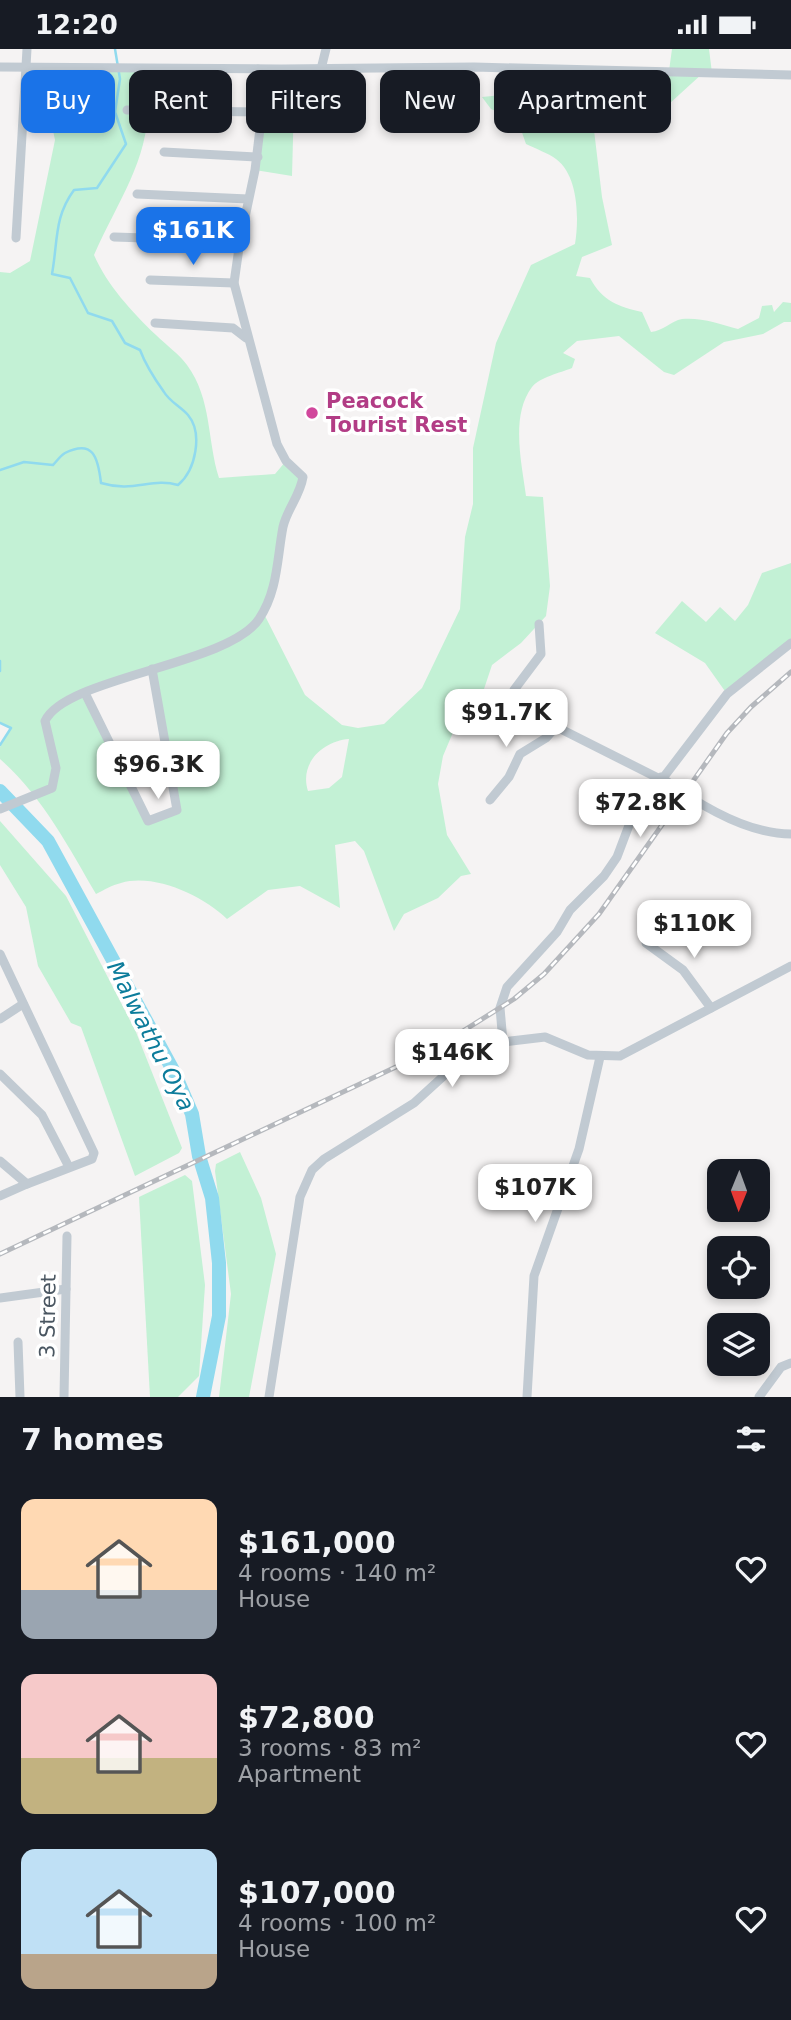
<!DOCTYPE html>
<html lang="en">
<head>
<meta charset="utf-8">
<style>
  body { margin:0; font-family:"DejaVu Sans",sans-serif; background:#20242c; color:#f1f3f6; height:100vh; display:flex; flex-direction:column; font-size:26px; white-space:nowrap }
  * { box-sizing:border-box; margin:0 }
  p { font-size:23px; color:#9ea1a6 }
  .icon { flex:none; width:38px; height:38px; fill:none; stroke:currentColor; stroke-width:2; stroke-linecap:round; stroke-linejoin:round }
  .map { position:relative; height:1348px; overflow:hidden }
  .details { display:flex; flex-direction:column; background:#171b24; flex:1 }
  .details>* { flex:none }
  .hud { position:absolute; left:21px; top:21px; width:749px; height:63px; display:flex; gap:14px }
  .needle { width:46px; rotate:181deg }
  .tools { position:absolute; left:707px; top:1110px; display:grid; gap:14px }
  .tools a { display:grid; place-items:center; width:63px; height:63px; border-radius:14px; background:#171b24; box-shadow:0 4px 10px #0003; font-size:35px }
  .price { position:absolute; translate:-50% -60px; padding:0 16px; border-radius:14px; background:#fff; color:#222; font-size:23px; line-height:46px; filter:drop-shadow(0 2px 4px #0008) }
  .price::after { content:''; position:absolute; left:50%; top:42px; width:21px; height:16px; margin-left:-10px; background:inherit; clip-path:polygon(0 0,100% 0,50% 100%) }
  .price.active { background:#1a73e8; color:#fff }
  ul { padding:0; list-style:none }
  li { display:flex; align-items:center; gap:21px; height:175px; padding:0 21px }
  li span { display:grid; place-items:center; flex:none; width:196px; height:140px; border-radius:14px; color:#555 }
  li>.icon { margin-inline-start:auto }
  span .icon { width:84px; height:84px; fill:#fffc; stroke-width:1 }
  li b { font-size:30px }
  h2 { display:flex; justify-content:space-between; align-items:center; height:84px; padding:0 21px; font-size:30px }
  .tag { padding:0 24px; border-radius:14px; background:#171b24; box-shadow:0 4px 10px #0003; font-size:24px; line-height:63px }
  .tag.active { background:#1a73e8; color:#fff }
  .status { display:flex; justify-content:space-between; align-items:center; height:49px; padding:0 35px; background:#171b24; direction:ltr }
  .status svg { height:19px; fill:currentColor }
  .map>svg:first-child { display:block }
</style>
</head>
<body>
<div class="status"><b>12:20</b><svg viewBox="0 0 49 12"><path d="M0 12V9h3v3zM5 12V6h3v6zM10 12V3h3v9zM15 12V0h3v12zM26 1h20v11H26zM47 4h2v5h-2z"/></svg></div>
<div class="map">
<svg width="791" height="1348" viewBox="0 0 791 1348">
  <rect width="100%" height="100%" fill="#f5f3f3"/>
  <g fill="#c3f1d5" fill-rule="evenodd">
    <path d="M 672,0 L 709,0 L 712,24 L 703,24 L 646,76 L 602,75 L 594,81 L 602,148 L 612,196 L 582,208 L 576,227 L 590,229 C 602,252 619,258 642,263 L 651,283 C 663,282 671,272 682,270 C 700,268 721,275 738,280 L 759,269 L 762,257 L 772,256 L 774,263 L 783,253 L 791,254 L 791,273 L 784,273 L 763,285 L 724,293 L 674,326 L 664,323 L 619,287 L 577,292 L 563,304 L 575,310 L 572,319 C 560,324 540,328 532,338 C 510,367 522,415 526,447 L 543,448 L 550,537 L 546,567 L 521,594 L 492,616 L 476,664 L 454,681 L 443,707 L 438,735 L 447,786 L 471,825 L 461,827 L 438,849 L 404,865 L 394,882 L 364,802 L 355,792 L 335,796 L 340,859 L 300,837 L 268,841 L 227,870 C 203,847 155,824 121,834 C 112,836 104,841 96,845 C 68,797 42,747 0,710 L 0,698 L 11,679 L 0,673 L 0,223 L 10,224 L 30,212 L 55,91 L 51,72 L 24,64 L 28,18 L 144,20 C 160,97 124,139 94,206 C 107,236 132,263 156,286 C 166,296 179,305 187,316 C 212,350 207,391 219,429 L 275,425 L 286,412 L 303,428 L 291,457 L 263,563 L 305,646 L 342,676 L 358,679 L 384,675 L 422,639 L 460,560 L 465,488 L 473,455 L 473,399 L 496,294 L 531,216 L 575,195 C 579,171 579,127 556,110 C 548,104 536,100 526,95 L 518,72 L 491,60 L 482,48 L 502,46 L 510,41 L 510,19 L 525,19 C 531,42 554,54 576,44 L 581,38 L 582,20 L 669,22 ZM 152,620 L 177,761 L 145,770 L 85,644 ZM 349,690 L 342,728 L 329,739 L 308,742 C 299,714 323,692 349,690 Z"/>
    <path d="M 294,52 L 292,127 L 255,121 L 263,53 Z"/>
    <path d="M 791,514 L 791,594 L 727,645 L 705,614 L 655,584 L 682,552 L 706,573 L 720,558 L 735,572 L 748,556 L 762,524 Z"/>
    <path d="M 0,772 L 66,847 L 136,983 L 182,1099 L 179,1104 L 135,1127 L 81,978 L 71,974 L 38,917 L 26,858 L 0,816 Z"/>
    <path d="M 240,1103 L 261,1149 L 276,1205 L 249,1348 L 219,1348 L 231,1245 L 215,1122 L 216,1115 Z"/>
    <path d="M 185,1126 L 192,1132 L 205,1236 L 199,1327 L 178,1348 L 150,1348 L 139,1148 Z"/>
  </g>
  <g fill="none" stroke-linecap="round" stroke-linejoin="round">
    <g stroke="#90daee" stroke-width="2.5">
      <path d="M 0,421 L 24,413 L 53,416 C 57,412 60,407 65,404 C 93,390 98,408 101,434 C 134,444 152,428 178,436 C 196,421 203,384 188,366 C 181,358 169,352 164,343 C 154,329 146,317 140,301 L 125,294 L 112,272 L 88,264 L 70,229 L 52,225 C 58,192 54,168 74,141 L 97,139 L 126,95 L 115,63 L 120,30 L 115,0"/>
      <path d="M 0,612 L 0,622"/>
      <path d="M 0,674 L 11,679 L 0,696"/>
    </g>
    <path stroke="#90daee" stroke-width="14" d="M 0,742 L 48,792 L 174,1023 L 192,1065 L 199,1107 L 212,1149 L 219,1214 L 219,1267 L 203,1348"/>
    <g stroke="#c1cad2" stroke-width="9">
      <path d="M 0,18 L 281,20 L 474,18 L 791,26"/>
      <path d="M 321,20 L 326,0"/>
      <path d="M 335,20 L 361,69"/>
      <path d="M 127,61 L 262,63"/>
      <path d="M 164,103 L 258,108"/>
      <path d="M 137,145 L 248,150"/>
      <path d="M 114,188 L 240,192"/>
      <path d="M 16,189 L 27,0"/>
      <path d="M 150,231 L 234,234"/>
      <path d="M 155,274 L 233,279 L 246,289"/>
      <path d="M 539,575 L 541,605 L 514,641 L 512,650 L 519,659 L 660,730"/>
      <path d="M 85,644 L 148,772 L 177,761 L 152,620"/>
      <path d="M 661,728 C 696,754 746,785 791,785"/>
      <path d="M 490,751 L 509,728 L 520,705 L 546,689 L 556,678"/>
      <path d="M 0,760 L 52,739 L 56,719 L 45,672 C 65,628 229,616 259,570 C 278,542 277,509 283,478 C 287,460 300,447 303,428 L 286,412 L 277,395 L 234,234 L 240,192 L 255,121 L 262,63 L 258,20"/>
      <path d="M 646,894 L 683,921 L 711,959"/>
      <path d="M 0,905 L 94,1104 L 92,1110 L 27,1135 L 0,1112"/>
      <path d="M 0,970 L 23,955"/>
      <path d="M 503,993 L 500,959 L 507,938 L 557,883 L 570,861 L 604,827 L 617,808 L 631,771 L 727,645 L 791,594"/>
      <path d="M 0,1025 L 42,1066 L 69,1118"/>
      <path d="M 0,1147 L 27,1135"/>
      <path d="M 0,1249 L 66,1240"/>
      <path d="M 18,1293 L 20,1348"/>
      <path d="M 64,1348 L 67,1187"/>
      <path d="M 269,1348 L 300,1148 L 312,1121 L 324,1110 L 414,1054 L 448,1023 L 503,993 L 545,988 L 588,1006 L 620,1007 L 791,917"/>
      <path d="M 527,1348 L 534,1227 L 579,1100 L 600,1008"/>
      <path d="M 759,1348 L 781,1318 L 791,1314"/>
    </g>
    <g stroke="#b5b8bd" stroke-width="5">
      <path id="rail" d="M 0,1205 L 436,999 L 514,950 L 544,925 L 599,865 L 727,684 L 751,658 L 791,623"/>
    </g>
    <use href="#rail" stroke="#fff" stroke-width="2.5" stroke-dasharray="8" stroke-linecap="butt"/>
  </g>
  <circle fill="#d1479c" stroke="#fff" stroke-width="2.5" cx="312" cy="364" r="7"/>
  <g text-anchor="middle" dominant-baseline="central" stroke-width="7" stroke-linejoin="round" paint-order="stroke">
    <g font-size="21" font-weight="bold" fill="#b23c85" stroke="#fff" text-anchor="start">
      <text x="326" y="352">Peacock<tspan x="326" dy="24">Tourist Rest</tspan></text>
    </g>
    <g font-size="21" fill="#4a5661" stroke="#fff">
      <text transform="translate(48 1267) rotate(-89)">3 Street</text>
    </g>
    <g font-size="23" font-style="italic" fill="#0c7c9b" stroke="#fff">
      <text transform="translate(151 987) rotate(63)">Malwathu Oya</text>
    </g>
  </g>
</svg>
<div class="tools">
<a><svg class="needle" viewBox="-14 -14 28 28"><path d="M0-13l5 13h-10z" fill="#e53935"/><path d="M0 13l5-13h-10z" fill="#9ea1a6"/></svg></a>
<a><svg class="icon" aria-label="locate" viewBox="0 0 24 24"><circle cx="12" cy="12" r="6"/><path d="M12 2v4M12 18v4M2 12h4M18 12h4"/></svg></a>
<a><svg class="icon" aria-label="layers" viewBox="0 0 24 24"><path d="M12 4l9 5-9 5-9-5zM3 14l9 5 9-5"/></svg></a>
</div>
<b class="price active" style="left:193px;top:218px">$161K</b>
<b class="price" style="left:506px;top:700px">$91.7K</b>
<b class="price" style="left:158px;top:752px">$96.3K</b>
<b class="price" style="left:640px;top:790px">$72.8K</b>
<b class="price" style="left:694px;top:911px">$110K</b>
<b class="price" style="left:452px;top:1040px">$146K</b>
<b class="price" style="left:535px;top:1175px">$107K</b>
<div class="hud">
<a class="tag active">Buy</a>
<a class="tag">Rent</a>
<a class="tag">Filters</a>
<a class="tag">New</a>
<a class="tag">Apartment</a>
</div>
</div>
<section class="details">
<h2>7 homes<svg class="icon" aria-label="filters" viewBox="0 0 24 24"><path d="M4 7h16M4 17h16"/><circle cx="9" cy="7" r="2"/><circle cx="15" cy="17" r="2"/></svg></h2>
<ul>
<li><span style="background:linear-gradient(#ffd9b3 65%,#9aa5b1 0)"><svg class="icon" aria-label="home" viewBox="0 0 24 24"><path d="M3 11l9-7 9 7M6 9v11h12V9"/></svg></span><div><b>$161,000</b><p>4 rooms · 140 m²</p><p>House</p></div><svg class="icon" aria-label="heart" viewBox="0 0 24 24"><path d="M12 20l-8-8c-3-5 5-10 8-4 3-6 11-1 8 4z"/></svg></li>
<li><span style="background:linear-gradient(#f6c9c9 60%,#c2b280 0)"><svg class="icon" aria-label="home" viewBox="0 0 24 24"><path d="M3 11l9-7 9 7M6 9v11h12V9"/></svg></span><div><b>$72,800</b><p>3 rooms · 83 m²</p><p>Apartment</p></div><svg class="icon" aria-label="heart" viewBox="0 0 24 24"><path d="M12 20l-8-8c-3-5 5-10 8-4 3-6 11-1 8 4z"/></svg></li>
<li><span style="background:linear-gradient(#bfe0f5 75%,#b9a48a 0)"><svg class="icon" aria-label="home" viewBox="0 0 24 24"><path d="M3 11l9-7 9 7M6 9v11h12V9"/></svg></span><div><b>$107,000</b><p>4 rooms · 100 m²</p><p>House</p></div><svg class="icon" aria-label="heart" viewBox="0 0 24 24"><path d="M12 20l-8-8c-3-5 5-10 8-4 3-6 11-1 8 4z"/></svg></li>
</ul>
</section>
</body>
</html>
